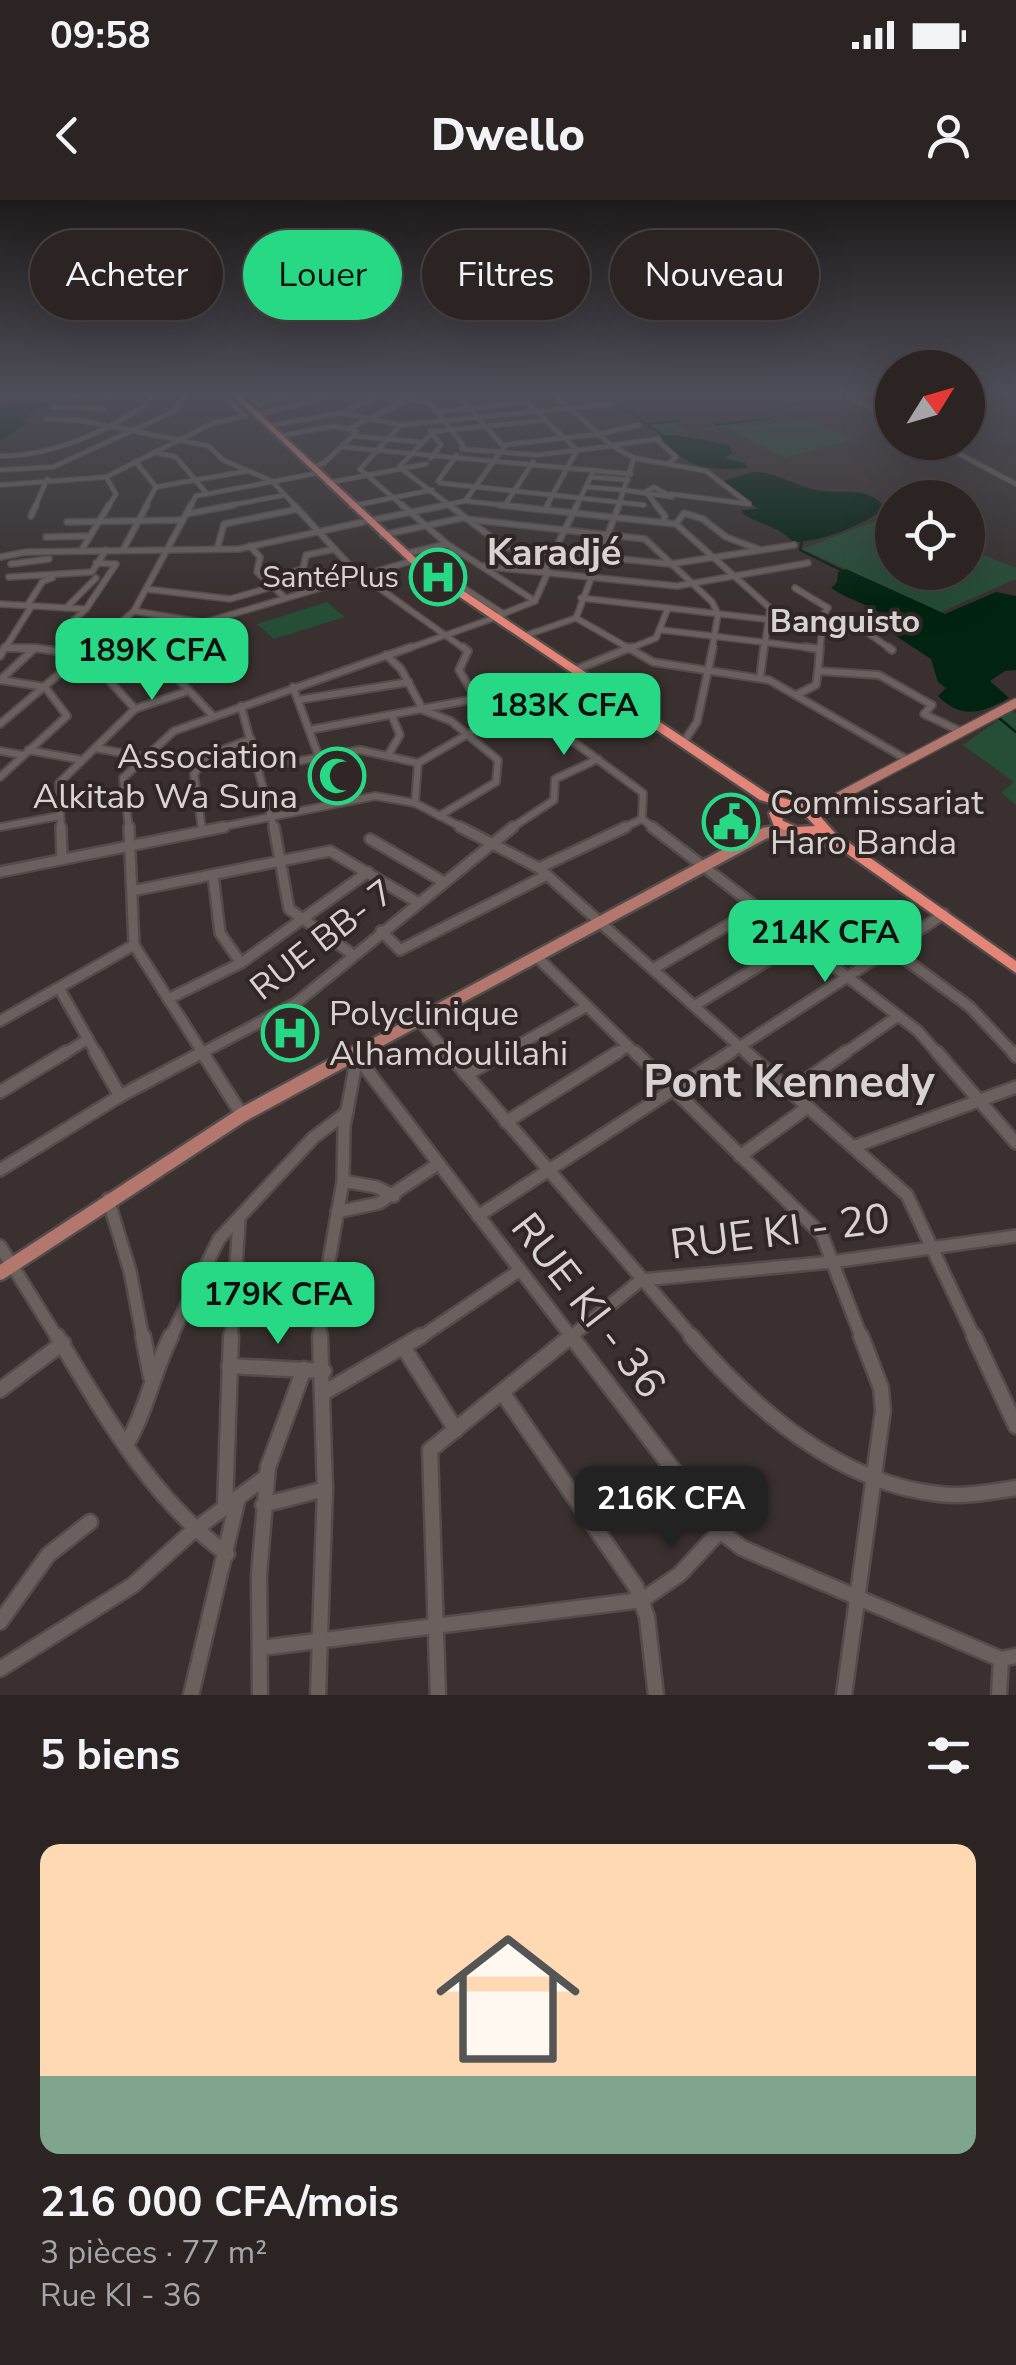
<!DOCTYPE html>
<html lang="fr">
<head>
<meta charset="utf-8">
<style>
  body { margin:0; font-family:"Nunito Sans",sans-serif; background:#332c2b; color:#f1f3f6; height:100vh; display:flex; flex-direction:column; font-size:38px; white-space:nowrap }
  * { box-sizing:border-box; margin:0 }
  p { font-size:32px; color:#a6a4a6 }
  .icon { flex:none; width:55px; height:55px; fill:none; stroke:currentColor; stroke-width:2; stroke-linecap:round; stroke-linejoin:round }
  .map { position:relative; height:1495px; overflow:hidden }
  .sheet { display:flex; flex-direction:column; background:#2b2423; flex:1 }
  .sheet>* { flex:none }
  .banner { position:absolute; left:30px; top:30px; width:958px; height:90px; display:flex; gap:20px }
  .needle { width:65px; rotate:53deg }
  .controls { position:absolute; left:875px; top:150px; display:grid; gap:20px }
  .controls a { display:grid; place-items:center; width:110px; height:110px; border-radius:50%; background:#2b2423; box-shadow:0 10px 40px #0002,0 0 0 2px #474141; font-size:50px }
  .price { position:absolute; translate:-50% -85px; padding:0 22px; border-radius:20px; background:#27d885; color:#111; font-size:32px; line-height:65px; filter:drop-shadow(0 2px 5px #0008) }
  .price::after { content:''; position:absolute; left:50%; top:60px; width:30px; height:22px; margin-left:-15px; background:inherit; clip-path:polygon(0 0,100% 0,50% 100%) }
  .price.active { background:#222; color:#fff }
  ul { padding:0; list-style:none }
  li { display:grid; align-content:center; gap:20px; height:530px; padding:0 40px }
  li+li { border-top:2px solid #474141 }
  li span { display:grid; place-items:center; height:310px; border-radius:20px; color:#555 }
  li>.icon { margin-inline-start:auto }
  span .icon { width:180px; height:180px; fill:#fffc; stroke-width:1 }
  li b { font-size:42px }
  h2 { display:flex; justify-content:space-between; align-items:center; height:120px; padding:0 40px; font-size:42px }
  .pill { padding:0 35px; border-radius:45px; background:#2b2423; box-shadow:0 10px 40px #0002,0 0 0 2px #474141; font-size:35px; line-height:90px }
  .pill.active { background:#27d885; color:#111 }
  .status { display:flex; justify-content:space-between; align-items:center; height:70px; padding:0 50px; background:#2b2423; direction:ltr }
  .status svg { height:28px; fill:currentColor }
  header { display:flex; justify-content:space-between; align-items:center; height:130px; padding:0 40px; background:#2b2423; font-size:45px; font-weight:800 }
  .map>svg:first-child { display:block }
</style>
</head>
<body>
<div class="status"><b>09:58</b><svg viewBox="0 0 49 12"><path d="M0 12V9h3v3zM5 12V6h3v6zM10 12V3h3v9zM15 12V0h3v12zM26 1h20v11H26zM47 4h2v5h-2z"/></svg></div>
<header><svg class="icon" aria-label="back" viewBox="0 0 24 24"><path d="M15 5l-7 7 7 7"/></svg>Dwello<svg class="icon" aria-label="person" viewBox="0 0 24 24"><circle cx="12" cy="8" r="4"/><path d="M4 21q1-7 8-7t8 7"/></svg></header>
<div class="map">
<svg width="1016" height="1495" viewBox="0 0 1016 1495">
  <rect width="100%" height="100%" fill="#39302f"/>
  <g fill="#264d36">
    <path d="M 804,220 L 855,239 L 784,258 L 727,228 L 663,235 L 648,224 L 673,221 L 687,232 L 735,223 L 741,227 Z"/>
    <path d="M 886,317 L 892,319 L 892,372 L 968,372 L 968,349 L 1016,368 L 1016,379 L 941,412 L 802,349 Z"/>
    <path d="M 327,402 L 345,417 L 274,439 L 257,424 Z"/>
    <path d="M 1010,512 L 1016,513 L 1016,605 L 1001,593 L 1014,582 L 963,545 Z"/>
  </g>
  <g fill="#012311">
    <path d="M 74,193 L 22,219 L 26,224 L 0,241 L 0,205 L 49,194 Z"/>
    <path d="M 675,235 L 730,245 L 732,253 L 725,258 L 745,263 L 747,268 C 713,272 680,267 660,236 Z"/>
    <path d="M 754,272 C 777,272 794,286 816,290 C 840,295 865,285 883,305 L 880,312 C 858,327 820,342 793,342 C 777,325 762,326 743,314 L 742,310 L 758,309 L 723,281 Z"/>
    <path d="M 846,369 L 945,414 L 996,392 L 1016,396 L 1016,470 L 1005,471 L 990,481 L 1009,498 C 982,513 962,520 938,496 L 946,488 L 938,482 L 931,459 L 887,430 L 886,423 L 880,422 L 881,414 C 866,403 847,399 831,388 L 837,382 L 838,372 Z"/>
  </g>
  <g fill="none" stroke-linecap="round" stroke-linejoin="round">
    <g stroke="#012311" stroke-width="2.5">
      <path d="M 601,193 L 664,236"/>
      <path d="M 646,224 L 678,221"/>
      <path d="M 715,225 L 772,218 L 776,210 L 815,197"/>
      <path d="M 802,342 L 800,350 L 843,371"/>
      <path d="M 999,518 L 1016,532"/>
    </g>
    <g stroke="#544c4b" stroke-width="6">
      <g id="minor-far5">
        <path d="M 254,193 L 249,195 L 260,206"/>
        <path d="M 517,193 L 577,250 L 546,307"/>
        <path d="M 553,193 L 612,246 L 634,258 L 706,271 L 749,304"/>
        <path d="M 843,193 L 892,218"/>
        <path d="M 222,194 L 245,217"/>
        <path d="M 383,194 L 430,203 L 463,245 L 462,249"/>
        <path d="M 71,196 L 109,198 L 144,193"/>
        <path d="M 459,196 L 495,193"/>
        <path d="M 257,204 L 307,193"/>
        <path d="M 53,207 L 104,209"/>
        <path d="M 436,212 L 526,202"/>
        <path d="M 342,213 L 401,225 L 611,204"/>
        <path d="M 256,215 L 345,193"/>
        <path d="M 46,219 L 78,220 L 209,246 L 223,260 L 272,281 L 296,307"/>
        <path d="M 401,225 L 360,269 L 404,307"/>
        <path d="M 268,226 L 342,213 L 385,193"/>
        <path d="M 430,231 L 441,245 L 431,258"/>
        <path d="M 431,232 L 545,220"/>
        <path d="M 432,233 L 399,267 L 452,307"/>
        <path d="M 279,236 L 334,226 L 348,229 L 422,193"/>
        <path d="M 354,236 L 420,242"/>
        <path d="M 656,239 L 676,257 L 669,263"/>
        <path d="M 937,242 L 1016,284"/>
        <path d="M 504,245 L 599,234 L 639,225"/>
        <path d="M 614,245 L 659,239"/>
        <path d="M 342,247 L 631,274"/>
        <path d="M 462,249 L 537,255 L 612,246"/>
        <path d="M 153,252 L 176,257 L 207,294"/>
        <path d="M 0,256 C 51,256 102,234 144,206 L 152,198 L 148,193"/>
        <path d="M 135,261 L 156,287 L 145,307"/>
        <path d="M 312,267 L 324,263 L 357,232 L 348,229"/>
        <path d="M 0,270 L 53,267 L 175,211 L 187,193"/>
        <path d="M 106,277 L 116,294 L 108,307"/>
        <path d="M 591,277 L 628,280"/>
        <path d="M 438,281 L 457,255"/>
        <path d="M 327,283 L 426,264"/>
        <path d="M 440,283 L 644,305"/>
        <path d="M 0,285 L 106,277 L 213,223 L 245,216"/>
        <path d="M 156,287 L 247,271"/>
        <path d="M 587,287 L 624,290"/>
        <path d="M 624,290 L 672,297 L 654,287 L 645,292"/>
        <path d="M 671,294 L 749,304"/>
        <path d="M 649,296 L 658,307"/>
        <path d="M 465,301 L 523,307"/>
        <path d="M 505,305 L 533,262"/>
        <path d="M 352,306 L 432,290"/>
        <path d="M 35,307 L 47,279"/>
        <path d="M 190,307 L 196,296 L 313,274"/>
        <path d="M 221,307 L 285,295"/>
        <path d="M 434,307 L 465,301 L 504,247 L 459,196 L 442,193"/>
        <path d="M 576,307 L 594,270"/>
        <path d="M 618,307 L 634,258"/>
      </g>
    </g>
    <g stroke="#544c4b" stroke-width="8">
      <g id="minor-far4">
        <path d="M 294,305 L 354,370 L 466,450"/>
        <path d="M 402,305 L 447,344 L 535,401"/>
        <path d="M 449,305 L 504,347 L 670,364 L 794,345"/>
        <path d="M 500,305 L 676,324 L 770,408 L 764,450"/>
        <path d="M 656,305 L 665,316 L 663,322"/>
        <path d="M 352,306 L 358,305"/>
        <path d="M 545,310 L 548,305"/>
        <path d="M 186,314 L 234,305"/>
        <path d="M 31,316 L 36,305"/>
        <path d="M 466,319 L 645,339 L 712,402 L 718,414 L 712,450"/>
        <path d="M 368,321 L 446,305"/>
        <path d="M 67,322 L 183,320"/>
        <path d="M 676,324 L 684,313 L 703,319 L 726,337 L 758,349"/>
        <path d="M 382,335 L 462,318"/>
        <path d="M 46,337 L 90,336"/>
        <path d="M 250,346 L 260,357 L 257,372 L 285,398"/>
        <path d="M 217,349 L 224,324 L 298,309"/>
        <path d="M 123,350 L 147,305"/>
        <path d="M 81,351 L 109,305"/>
        <path d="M 404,354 L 447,344"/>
        <path d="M 0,357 L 26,352 L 239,349 L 363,322"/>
        <path d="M 423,361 L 438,372 L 433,376"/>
        <path d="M 11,364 L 49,359"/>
        <path d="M 481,366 L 677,386 L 808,363"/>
        <path d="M 544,372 L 577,305"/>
        <path d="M 9,377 L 92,372 L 106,350"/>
        <path d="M 264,379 L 303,369 L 306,355 L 335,349"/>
        <path d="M 795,388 L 828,408 L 816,425"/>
        <path d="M 146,389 L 230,399 L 272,387"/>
        <path d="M 452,389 L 462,387 L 504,414"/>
        <path d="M 581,398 L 816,425 L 822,428 L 820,450"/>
        <path d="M 0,404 L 86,409"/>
        <path d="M 27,406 L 43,381 L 52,378"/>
        <path d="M 66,408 L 96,378"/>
        <path d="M 134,411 L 201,422"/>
        <path d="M 495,417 L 535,401 L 548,372"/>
        <path d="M 576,418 L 632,450"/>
        <path d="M 821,427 L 843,432 L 877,428"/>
        <path d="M 64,429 L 142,441 L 408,362"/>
        <path d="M 64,429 L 86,409 L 116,364 L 96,363"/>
        <path d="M 862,429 L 892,450"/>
        <path d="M 662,430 L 819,449"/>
        <path d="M 524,436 L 576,418 L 619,305"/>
        <path d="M 142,441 L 150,450"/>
        <path d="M 5,448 L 33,450"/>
        <path d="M 35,448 L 48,450"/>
        <path d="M 4,450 L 31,407"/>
        <path d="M 88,450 L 134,411 L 191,305"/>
        <path d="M 404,450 L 491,419"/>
        <path d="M 626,450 L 656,438 L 668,408"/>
      </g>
    </g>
    <g stroke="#544c4b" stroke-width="10">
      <g id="minor-far3">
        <path d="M 148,447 L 213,516"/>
        <path d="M 463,447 L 468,451 L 459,470 L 474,495 L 559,531 L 643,593 L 642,619 L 621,629"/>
        <path d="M 627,447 L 653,462 L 769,480 L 908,560"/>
        <path d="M 805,447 L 819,449"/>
        <path d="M 888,447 L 892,450"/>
        <path d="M 35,448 L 56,451"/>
        <path d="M 386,455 L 401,469 L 423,510 L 451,521 L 498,560 L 496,582 L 439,616"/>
        <path d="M 0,456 L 5,447"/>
        <path d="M 575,470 L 632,447"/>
        <path d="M 818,471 L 820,447"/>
        <path d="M 760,478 L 764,447"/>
        <path d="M 0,480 L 35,448 L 5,448"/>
        <path d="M 0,480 L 45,487 L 67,516 L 0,577"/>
        <path d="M 293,487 L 336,603"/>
        <path d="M 796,495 L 816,485 L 818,471 L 879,475 L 932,505 L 924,514 L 962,532"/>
        <path d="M 298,500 L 409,482"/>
        <path d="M 241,506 L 274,629"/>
        <path d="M 135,509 L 188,491"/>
        <path d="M 0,524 L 91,447"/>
        <path d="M 309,530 L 480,498"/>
        <path d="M 683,543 L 697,522 L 713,447"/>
        <path d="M 95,548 L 144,557"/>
        <path d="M 28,550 L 82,560"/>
        <path d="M 0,551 L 23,555"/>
        <path d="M 388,555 L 400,535 L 392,516"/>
        <path d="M 260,568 L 360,550 L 418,563"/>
        <path d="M 415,603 L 418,563 L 468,534 L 590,485"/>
        <path d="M 642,619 L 655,629"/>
        <path d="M 0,627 L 59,616"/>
        <path d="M 61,629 L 59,583 L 135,509 L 97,467 L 78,460"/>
        <path d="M 129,629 L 123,578 L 174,531 L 411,447"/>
        <path d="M 202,629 L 194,574 L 209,555 L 251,539"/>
        <path d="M 211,629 L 375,596 L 415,603 L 465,629"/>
        <path d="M 510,629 L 554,600 L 555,579 L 598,559"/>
      </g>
    </g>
    <g stroke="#544c4b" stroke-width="14">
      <g id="minor-far2">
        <path d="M 61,627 L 62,659"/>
        <path d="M 129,627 L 134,745 L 204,855"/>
        <path d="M 274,627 L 289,709 L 352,754"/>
        <path d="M 460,627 L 539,668 L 749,855"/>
        <path d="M 652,627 L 918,831 L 939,855"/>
        <path d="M 370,639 L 442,681"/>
        <path d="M 539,668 L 626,627"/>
        <path d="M 0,672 L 224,627"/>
        <path d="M 213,675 L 220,733 L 241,763"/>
        <path d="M 132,691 L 330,651 L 417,702"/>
        <path d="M 381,731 L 400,750 L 547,675"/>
        <path d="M 890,748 L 970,807 L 1015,855"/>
        <path d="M 536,756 L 637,855"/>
        <path d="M 653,769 L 757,708"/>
        <path d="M 59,788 L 97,855"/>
        <path d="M 168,799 L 241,763 L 368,672"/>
        <path d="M 694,806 L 800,741"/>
        <path d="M 418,819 L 449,855"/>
        <path d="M 0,821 L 134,745"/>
        <path d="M 62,855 L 88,839"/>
        <path d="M 198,855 L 296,803 L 513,627"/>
        <path d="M 501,855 L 587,806"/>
        <path d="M 614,855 L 628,846"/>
        <path d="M 727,855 L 944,714"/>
        <path d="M 842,855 L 898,816"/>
      </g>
    </g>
    <g stroke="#544c4b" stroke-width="16">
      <g id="minor-far1">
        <path d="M 95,852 L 120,896"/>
        <path d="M 202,852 L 242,915"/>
        <path d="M 447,852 L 694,1139"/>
        <path d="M 635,852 L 822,1035 L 862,1139"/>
        <path d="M 746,852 L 907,995 L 975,1139"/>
        <path d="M 937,852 L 1016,943"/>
        <path d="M 1013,852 L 1016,856"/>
        <path d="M 354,853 L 573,1139"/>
        <path d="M 466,875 L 506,852"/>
        <path d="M 790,891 L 846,852"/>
        <path d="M 0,892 L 66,852"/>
        <path d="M 506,922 L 618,852"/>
        <path d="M 853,947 L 1016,887"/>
        <path d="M 740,956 L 808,907"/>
        <path d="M 0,970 L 120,896 L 203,852"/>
        <path d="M 343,981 L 376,987 L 394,996"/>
        <path d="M 108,999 L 130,1071 L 143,1139"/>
        <path d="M 337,1012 L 379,1003 L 438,964"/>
        <path d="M 478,1016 L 731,852"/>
        <path d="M 0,1046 L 58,1139"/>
        <path d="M 170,1139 L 219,1039 L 313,938 L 347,912"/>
        <path d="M 231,1139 L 239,1022"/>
        <path d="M 321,1139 L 319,1118 L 343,981 L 344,927 L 357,857"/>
        <path d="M 418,1139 L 520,1070"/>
        <path d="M 568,1139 L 641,1080 L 832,1062 L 1016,1036"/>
      </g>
    </g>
    <g stroke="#544c4b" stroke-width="19">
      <g id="minor">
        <path d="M 57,1136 C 104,1214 152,1300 227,1354"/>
        <path d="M 143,1136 L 151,1177"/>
        <path d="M 571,1136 L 720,1331 L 742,1348 L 1001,1459 L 1016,1456"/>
        <path d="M 691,1136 C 753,1208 840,1284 939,1294 C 965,1297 991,1292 1016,1288"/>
        <path d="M 974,1136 L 1016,1226"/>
        <path d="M 404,1148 L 456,1230"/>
        <path d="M 229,1166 L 324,1171"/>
        <path d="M 0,1190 L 63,1143"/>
        <path d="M 325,1192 L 421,1136"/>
        <path d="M 504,1195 L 636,1387 L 647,1417 L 656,1495"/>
        <path d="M 127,1243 C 147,1209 153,1172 171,1136"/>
        <path d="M 263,1305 L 325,1289"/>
        <path d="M 225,1306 L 231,1136"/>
        <path d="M 0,1422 L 48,1355 L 90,1322"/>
        <path d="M 261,1448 L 642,1400 L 680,1374 L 720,1331"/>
        <path d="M 0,1469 L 133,1385 L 193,1331 L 267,1276"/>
        <path d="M 191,1495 L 238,1298"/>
        <path d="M 260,1495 L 259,1375 L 268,1267 L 304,1169"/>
        <path d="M 318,1495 L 325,1289 L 320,1136"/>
        <path d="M 438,1495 L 430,1250 L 571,1136"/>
        <path d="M 844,1495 L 883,1210 L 881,1188 L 861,1136"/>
        <path d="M 999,1495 L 1001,1459"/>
      </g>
    </g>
    <g stroke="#544c4b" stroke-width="12">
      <path id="major-far2" d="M 801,606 L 829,602 L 1016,503"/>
    </g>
    <g stroke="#544c4b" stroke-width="16">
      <path id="major-far1" d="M 354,855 L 765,633 L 789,630"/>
    </g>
    <g stroke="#544c4b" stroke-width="19">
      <path id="major" d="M 0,1073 L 242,915 L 358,852"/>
    </g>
    <g stroke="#544c4b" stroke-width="5">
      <path id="highway" d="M 231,193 L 237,193 L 420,362 L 768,594 L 804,604 L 817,613 L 835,633 L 1016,761 L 1016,773 L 839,648 L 833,651 L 829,650 L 799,635 L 774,626 L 769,613 L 778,605 L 760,600 L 414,366 ZM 792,608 L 803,613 L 815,626 L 797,627 L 783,621 L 781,614 Z"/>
    </g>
    <use href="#minor-far5" stroke="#6a615f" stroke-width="4"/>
    <use href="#minor-far4" stroke="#6a615f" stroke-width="5"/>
    <use href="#minor-far3" stroke="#6a615f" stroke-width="6"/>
    <use href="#minor-far2" stroke="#6a615f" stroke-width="9"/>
    <use href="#minor-far1" stroke="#6a615f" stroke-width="11"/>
    <use href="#minor" stroke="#6a615f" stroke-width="14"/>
    <use href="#major-far2" stroke="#b4776e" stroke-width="9"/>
    <use href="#major-far1" stroke="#b4776e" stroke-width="11"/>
    <use href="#major" stroke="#b4776e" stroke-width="14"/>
    <use href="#highway" fill="#e58578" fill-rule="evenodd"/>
  </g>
  <linearGradient id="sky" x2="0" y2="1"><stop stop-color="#1f1a1a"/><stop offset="0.48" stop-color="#4e4e58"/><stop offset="1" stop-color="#4e4e58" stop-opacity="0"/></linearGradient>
  <rect width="1016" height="402" fill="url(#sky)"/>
  <defs>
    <g id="hospital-ring" transform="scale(2.875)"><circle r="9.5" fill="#2f2625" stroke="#27d885" stroke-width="1.5"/><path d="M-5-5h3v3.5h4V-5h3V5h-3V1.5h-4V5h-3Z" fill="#27d885"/></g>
    <g id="mosque-ring" transform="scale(2.875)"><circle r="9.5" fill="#2f2625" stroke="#27d885" stroke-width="1.5"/><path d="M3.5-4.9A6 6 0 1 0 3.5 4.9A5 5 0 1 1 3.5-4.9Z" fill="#27d885"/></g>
    <g id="civic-ring" transform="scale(2.875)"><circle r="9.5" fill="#2f2625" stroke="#27d885" stroke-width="1.5"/><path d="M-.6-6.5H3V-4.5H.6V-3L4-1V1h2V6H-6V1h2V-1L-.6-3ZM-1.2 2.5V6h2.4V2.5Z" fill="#27d885"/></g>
  </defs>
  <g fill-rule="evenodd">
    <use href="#hospital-ring" x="438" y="377"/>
    <use href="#mosque-ring" x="337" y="576"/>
    <use href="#civic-ring" x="731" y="622"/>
    <use href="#hospital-ring" x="290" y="833"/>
  </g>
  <g text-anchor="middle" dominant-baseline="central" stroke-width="8" stroke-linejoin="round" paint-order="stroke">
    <g font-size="30" fill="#d8d2d2" stroke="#2f2625" text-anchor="end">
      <text x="399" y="377">SantéPlus</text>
    </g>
    <g font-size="32" font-weight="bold" fill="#d8d2d2" stroke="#2f2625">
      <text x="845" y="421">Banguisto</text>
    </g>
    <g font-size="35" fill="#d8d2d2" stroke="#2f2625" text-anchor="start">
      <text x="298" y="556" text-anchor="end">Association<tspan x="298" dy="40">Alkitab Wa Suna</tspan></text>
      <text x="770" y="602">Commissariat<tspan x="770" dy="40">Haro Banda</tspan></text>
      <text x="329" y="813">Polyclinique<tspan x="329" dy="40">Alhamdoulilahi</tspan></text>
    </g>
    <g font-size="35" fill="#d8d2d2" stroke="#2f2625">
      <text transform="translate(322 740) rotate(-38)">RUE BB- 7</text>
    </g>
    <g font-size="38" font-weight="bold" fill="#d8d2d2" stroke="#2f2625">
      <text x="554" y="352">Karadjé</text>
    </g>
    <g font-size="42" fill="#d8d2d2" stroke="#2f2625">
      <text transform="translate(780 1032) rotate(-7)">RUE KI - 20</text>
      <text transform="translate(588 1106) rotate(52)">RUE KI - 36</text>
    </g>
    <g font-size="45" font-weight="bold" fill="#d8d2d2" stroke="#2f2625">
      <text x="789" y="882">Pont Kennedy</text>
    </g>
  </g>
</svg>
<div class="controls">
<a><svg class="needle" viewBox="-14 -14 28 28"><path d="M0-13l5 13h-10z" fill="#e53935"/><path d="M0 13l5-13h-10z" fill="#a6a4a6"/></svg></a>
<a><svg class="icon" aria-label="locate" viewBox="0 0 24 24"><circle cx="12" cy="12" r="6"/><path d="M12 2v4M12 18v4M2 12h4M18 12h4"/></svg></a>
</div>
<b class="price" style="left:152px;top:503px">189K CFA</b>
<b class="price" style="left:564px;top:558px">183K CFA</b>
<b class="price" style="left:825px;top:785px">214K CFA</b>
<b class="price" style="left:278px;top:1147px">179K CFA</b>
<b class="price active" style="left:671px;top:1351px">216K CFA</b>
<div class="banner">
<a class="pill">Acheter</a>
<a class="pill active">Louer</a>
<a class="pill">Filtres</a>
<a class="pill">Nouveau</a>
</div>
</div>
<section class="sheet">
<h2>5 biens<svg class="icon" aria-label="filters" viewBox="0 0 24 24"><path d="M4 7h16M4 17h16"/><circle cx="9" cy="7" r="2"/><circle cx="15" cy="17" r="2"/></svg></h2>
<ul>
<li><span style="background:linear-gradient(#ffd9b3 75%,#7fa58c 0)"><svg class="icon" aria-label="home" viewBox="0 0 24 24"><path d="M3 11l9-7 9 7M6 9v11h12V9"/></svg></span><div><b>216 000 CFA/mois</b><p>3 pièces · 77 m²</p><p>Rue KI - 36</p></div></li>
</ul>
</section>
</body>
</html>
